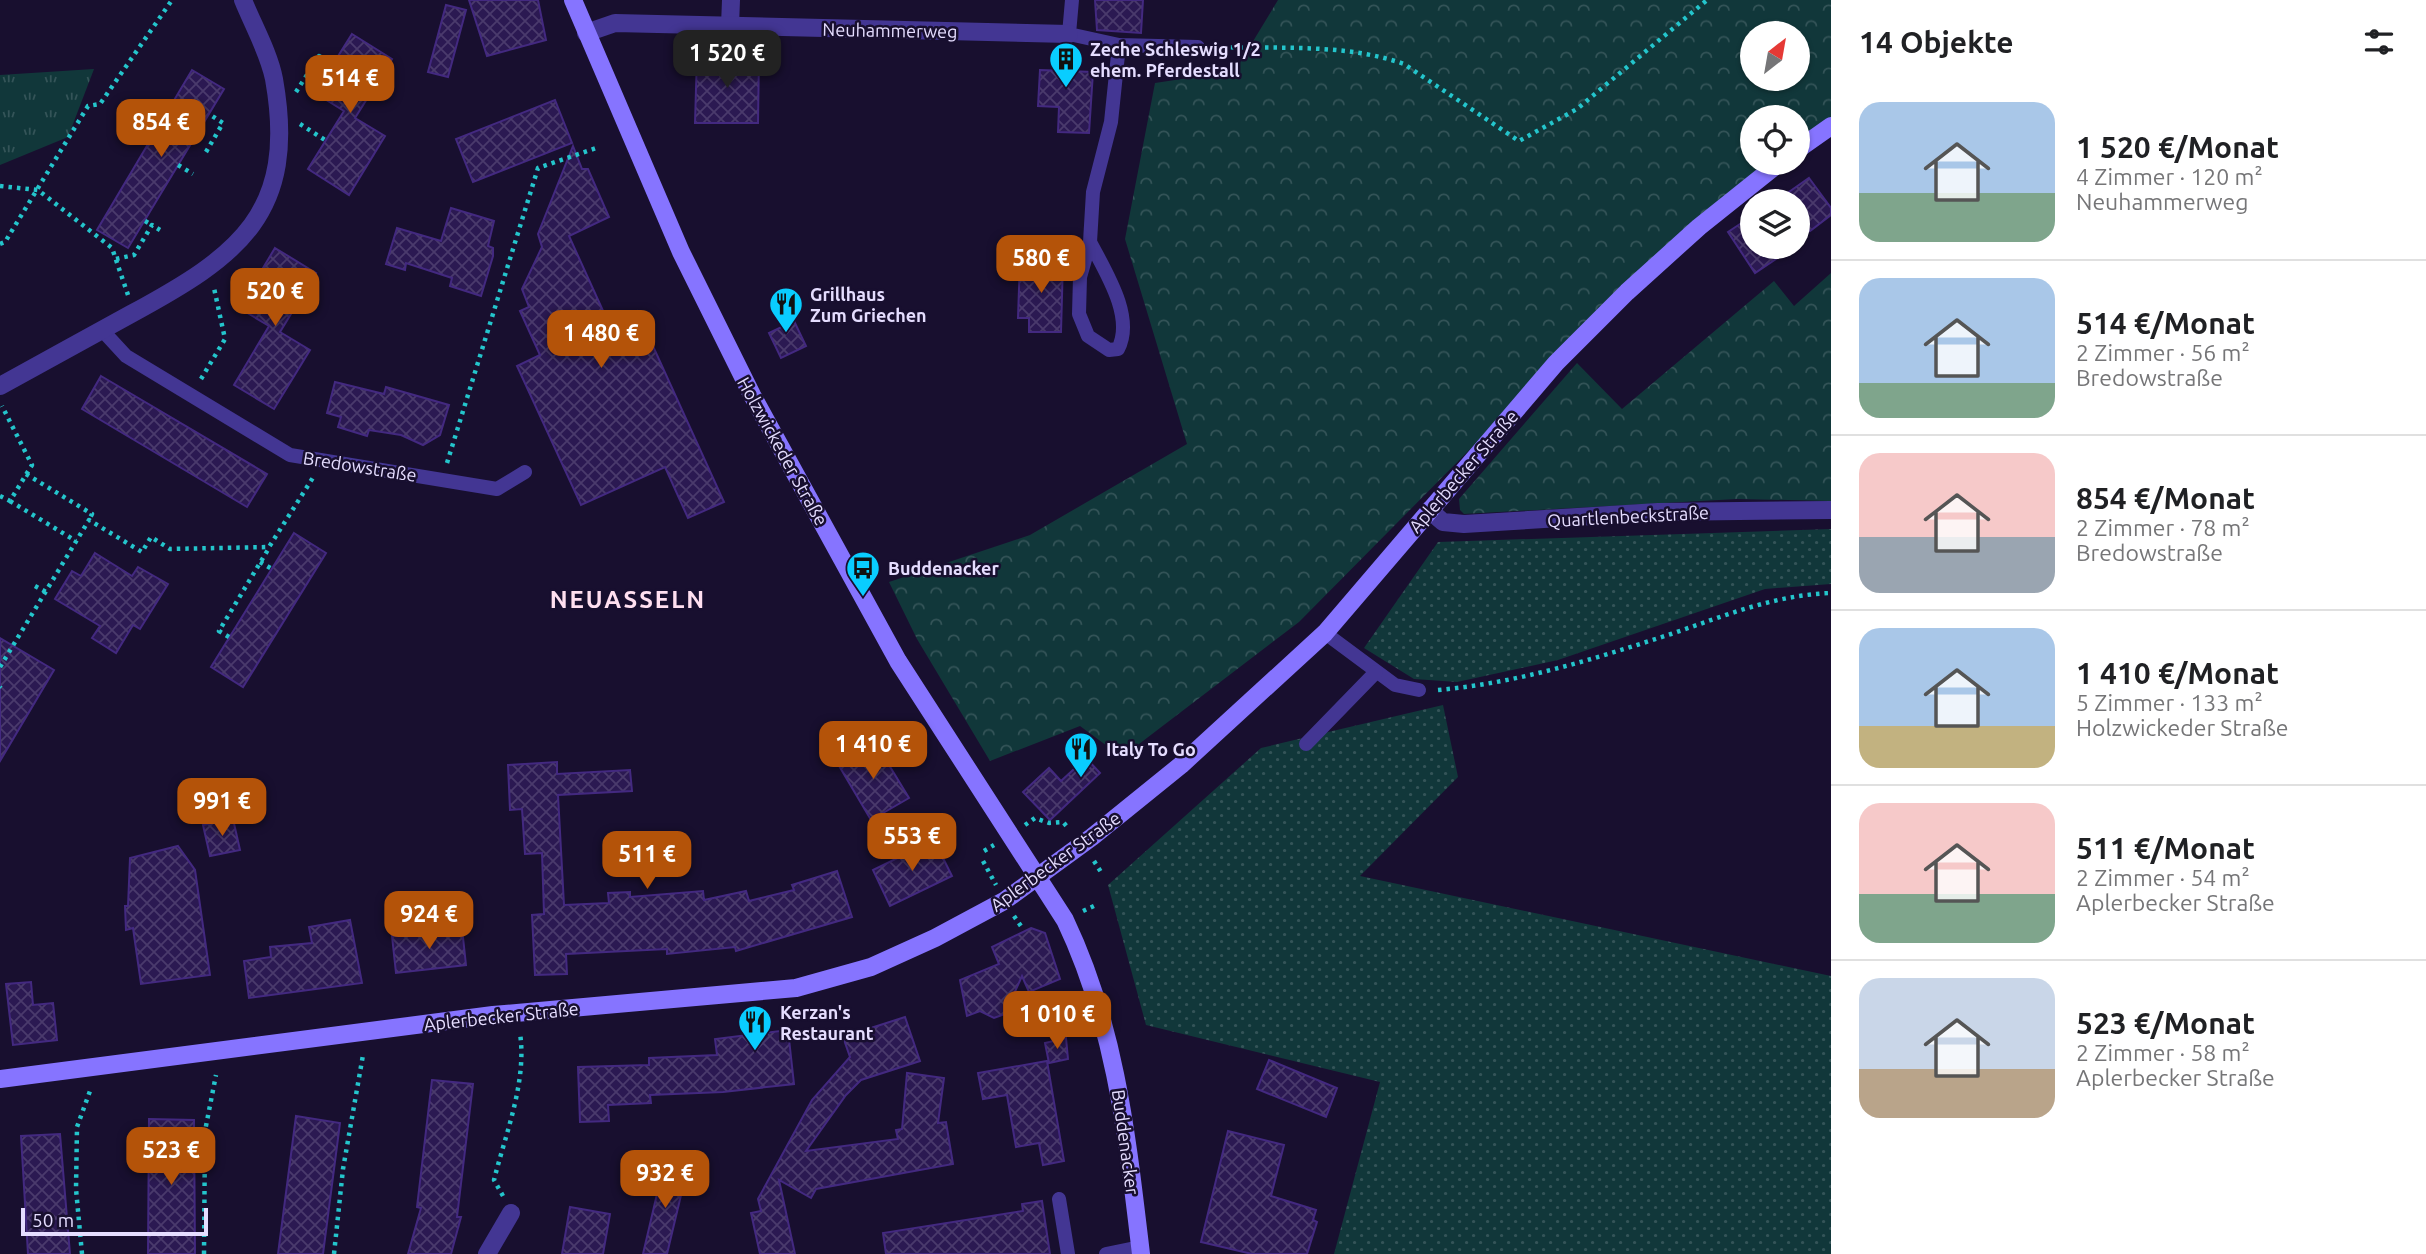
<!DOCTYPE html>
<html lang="de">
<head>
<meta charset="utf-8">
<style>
  body { margin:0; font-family:Ubuntu,sans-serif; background:#f2f2f2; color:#202124; height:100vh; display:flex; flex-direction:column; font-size:26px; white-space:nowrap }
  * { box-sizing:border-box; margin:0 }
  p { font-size:23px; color:#757577 }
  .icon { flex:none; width:38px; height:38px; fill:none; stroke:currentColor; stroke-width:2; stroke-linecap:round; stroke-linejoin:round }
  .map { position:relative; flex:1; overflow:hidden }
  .panel { display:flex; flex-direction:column; background:#fff; width:595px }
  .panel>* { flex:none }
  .needle { width:46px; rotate:31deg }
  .tools { position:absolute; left:1740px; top:21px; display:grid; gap:14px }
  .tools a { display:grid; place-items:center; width:70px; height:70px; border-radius:50%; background:#fff; box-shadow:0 2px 5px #0004; font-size:35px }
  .scale { position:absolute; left:21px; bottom:18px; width:187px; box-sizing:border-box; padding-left:7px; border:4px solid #e5ddff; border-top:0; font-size:19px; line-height:24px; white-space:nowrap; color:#e5ddff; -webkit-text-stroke:5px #180f2f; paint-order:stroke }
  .price { position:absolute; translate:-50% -60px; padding:0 16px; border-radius:14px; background:#b45309; color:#fff; font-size:23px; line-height:46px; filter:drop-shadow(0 2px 4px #0008) }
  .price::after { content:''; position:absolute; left:50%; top:42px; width:21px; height:16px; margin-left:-10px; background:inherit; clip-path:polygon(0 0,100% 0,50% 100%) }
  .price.active { background:#222; color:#fff }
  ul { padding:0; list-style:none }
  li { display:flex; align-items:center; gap:21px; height:175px; padding:0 28px }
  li+li { border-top:2px solid #e0e0e0 }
  li span { display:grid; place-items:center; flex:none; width:196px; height:140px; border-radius:21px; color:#555 }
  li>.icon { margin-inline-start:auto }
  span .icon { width:84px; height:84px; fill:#fffc; stroke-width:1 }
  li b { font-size:30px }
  h2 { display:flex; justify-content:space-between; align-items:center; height:84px; padding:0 28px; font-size:30px }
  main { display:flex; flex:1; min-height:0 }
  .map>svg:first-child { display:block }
</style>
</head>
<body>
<main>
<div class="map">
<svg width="1831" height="1254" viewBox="0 0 1831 1254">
  <defs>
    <pattern id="grass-dots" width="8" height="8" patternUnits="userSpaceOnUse" patternTransform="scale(1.75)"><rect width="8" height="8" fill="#11373a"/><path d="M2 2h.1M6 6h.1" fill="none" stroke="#345458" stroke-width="1.8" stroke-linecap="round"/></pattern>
    <pattern id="forest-crowns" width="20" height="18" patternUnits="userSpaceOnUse" patternTransform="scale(1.75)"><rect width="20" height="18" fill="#11373a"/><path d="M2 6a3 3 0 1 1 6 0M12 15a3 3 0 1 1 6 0" fill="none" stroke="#345458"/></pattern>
    <pattern id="park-tufts" width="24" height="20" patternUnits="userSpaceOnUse" patternTransform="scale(1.75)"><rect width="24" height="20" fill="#11373a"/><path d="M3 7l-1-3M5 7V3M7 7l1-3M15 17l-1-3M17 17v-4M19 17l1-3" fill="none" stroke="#345458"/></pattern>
    <pattern id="building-cross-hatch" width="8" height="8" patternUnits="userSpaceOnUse" patternTransform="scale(1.75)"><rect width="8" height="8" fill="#2b1952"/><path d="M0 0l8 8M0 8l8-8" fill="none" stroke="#4a3a6c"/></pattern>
  </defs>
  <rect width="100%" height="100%" fill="#180f2f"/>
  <g fill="url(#grass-dots)">
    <path d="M 1831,529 L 1831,584 L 1765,589 L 1558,660 L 1457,682 L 1414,679 L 1364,648 L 1438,542 Z"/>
    <path d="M 1443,705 L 1458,777 L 1360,876 L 1831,976 L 1831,1254 L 1334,1254 L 1380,1082 L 1146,1025 L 1108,885 L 1261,748 Z"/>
  </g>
  <g fill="url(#forest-crowns)" fill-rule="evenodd">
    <path d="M 1278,0 L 1831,0 L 1831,123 L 1797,147 L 1797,117 L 1752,117 L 1752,163 L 1774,163 L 1484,435 L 1299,622 L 1122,757 L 1080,726 L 990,761 L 917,639 L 889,582 L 1030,535 L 1187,444 L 1125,239 L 1155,83 L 1235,71 ZM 1752,33 L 1797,33 L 1797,79 L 1752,79 Z"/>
    <path d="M 1831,273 L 1831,501 L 1737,499 L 1464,514 L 1460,510 L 1459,499 L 1577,363 L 1622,409 L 1774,281 L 1794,306 Z"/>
  </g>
  <path fill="url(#park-tufts)" d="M 94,69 L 68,137 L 0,165 L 0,75 Z"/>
  <g fill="url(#building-cross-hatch)" stroke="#432980" stroke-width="2">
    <path d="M 469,0 L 538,0 L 546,40 L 487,56 Z"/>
    <path d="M 1095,0 L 1143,0 L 1141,33 L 1097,30 Z"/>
    <path d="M 446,5 L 466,10 L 448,77 L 428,72 Z"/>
    <path d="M 352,34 L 392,59 L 355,118 L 385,136 L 349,195 L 308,169 L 344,111 L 315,93 Z"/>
    <path d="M 697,55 L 759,57 L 758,123 L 695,123 Z"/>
    <path d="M 192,70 L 224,89 L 128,248 L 97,230 Z"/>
    <path d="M 1040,70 L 1093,72 L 1089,133 L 1058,132 L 1059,107 L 1038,106 Z"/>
    <path d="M 555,100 L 572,143 L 473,182 L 456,139 Z"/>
    <path d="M 573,146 L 582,169 L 588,169 L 609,217 L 569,236 L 609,324 L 637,311 L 724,502 L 688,518 L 665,467 L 581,505 L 517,366 L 540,355 L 520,311 L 529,307 L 522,289 L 542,247 L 538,234 Z"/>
    <path d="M 1809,178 L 1831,208 L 1831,215 L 1810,231 L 1797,214 L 1797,201 L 1776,201 Z"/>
    <path d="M 451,208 L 494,221 L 488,246 L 493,248 L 493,256 L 481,296 L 450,286 L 452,278 L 406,263 L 405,270 L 386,264 L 397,228 L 441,241 Z"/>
    <path d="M 1752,216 L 1752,247 L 1794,247 L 1755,273 L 1728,232 Z"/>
    <path d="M 275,248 L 316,273 L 280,332 L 310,350 L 274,409 L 234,385 L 269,326 L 239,308 Z"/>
    <path d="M 1020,259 L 1063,261 L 1061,332 L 1029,332 L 1029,318 L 1018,318 Z"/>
    <path d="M 794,321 L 806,346 L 781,358 L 769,333 Z"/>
    <path d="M 101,376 L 267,474 L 247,507 L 82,409 Z"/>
    <path d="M 335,382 L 384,394 L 386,387 L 449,405 L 440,435 L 423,445 L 401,435 L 369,430 L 367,436 L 338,427 L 341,417 L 327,413 Z"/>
    <path d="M 294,533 L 326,553 L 243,687 L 211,667 Z"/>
    <path d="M 95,553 L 132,576 L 138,567 L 168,584 L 140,629 L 133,625 L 116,653 L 92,638 L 100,626 L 55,599 L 72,571 L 81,576 Z"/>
    <path d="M 0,638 L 54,670 L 0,761 Z"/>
    <path d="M 875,742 L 909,798 L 871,820 L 838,764 Z"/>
    <path d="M 1086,758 L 1100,773 L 1050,820 L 1023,792 L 1049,768 L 1061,781 Z"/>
    <path d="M 557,762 L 557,774 L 630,770 L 632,791 L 558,795 L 564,905 L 609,903 L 608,893 L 630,892 L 630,897 L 703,891 L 704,900 L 746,891 L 749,901 L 794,890 L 792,885 L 837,871 L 852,917 L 736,951 L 735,947 L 667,954 L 667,949 L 566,954 L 567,974 L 535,975 L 532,915 L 544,914 L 542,853 L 525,854 L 522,809 L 510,810 L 508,765 Z"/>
    <path d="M 233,819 L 240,850 L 210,856 L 203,825 Z"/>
    <path d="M 934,840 L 952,876 L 890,906 L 873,870 Z"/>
    <path d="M 178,846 L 195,870 L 210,975 L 141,984 L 133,928 L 126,930 L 125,906 L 128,906 L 130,858 Z"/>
    <path d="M 350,920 L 362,983 L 249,998 L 244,961 L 271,957 L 270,947 L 312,943 L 309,927 Z"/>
    <path d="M 462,928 L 466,965 L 396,973 L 392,936 Z"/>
    <path d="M 1031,928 L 1045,933 L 1060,979 L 1029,992 L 1022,976 L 1005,1014 L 994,1018 L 980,1011 L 967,1016 L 960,980 L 999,964 L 992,947 Z"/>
    <path d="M 31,982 L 33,1005 L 53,1003 L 57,1040 L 13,1045 L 6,984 Z"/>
    <path d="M 905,1017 L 920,1061 L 861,1080 L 846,1095 L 806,1151 L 898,1139 L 896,1130 L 902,1129 L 907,1073 L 944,1078 L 938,1123 L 946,1122 L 953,1164 L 816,1189 L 811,1198 L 779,1180 L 795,1254 L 760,1254 L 751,1213 L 761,1211 L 758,1199 L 812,1100 L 850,1057 L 843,1037 Z"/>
    <path d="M 788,1030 L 794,1084 L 723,1092 L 650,1095 L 651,1103 L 608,1105 L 609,1121 L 580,1122 L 578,1067 L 649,1065 L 649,1058 L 717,1055 L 715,1039 Z"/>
    <path d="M 1066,1038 L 1068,1059 L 1049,1063 L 1045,1043 Z"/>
    <path d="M 1269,1060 L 1337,1088 L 1326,1117 L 1257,1089 Z"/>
    <path d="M 1047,1061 L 1064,1161 L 1043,1165 L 1039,1143 L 1016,1147 L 1007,1095 L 983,1099 L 978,1073 Z"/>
    <path d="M 432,1080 L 473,1084 L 457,1217 L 461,1217 L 451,1254 L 408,1254 L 421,1208 L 417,1207 Z"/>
    <path d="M 296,1116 L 340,1123 L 323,1254 L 278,1254 Z"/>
    <path d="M 149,1119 L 194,1120 L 195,1254 L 148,1254 Z"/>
    <path d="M 1228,1131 L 1284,1145 L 1271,1196 L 1316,1210 L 1313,1220 L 1317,1222 L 1307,1254 L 1252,1254 L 1201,1242 Z"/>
    <path d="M 60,1134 L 70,1254 L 28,1254 L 21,1136 Z"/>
    <path d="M 664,1164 L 687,1170 L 667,1254 L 643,1254 Z"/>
    <path d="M 1042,1201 L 1050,1254 L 886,1254 L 883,1233 L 1023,1211 L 1022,1204 Z"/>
    <path d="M 570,1207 L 610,1214 L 603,1254 L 562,1254 Z"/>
  </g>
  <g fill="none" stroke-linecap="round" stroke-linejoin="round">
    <g stroke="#24c5cc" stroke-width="4.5" stroke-dasharray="3.5 5" stroke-linecap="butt">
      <path d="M 1214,47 C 1277,49 1345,43 1404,64 L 1519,141 L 1577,109 L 1707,0"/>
      <path d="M 296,92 L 319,56 L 333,64"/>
      <path d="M 300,124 L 325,140"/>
      <path d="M 206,152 L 223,123 L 209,114"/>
      <path d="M 178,165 L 193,174"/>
      <path d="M 0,186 L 38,190 L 112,248 L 128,295"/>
      <path d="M 145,221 L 152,225"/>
      <path d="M 0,244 L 5,242 L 88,106 L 100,104 L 172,0"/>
      <path d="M 116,259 L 134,255 L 152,225 L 160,230"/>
      <path d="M 201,379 L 225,339 L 214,288"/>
      <path d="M 447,463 L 538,168 L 599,147"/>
      <path d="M 26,474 L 92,514 L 89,520"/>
      <path d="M 0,496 L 10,501 L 32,465 L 2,406"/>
      <path d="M 10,501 L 76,541"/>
      <path d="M 260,562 L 272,569"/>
      <path d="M 35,586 L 46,592"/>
      <path d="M 229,637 L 219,631 L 269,548"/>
      <path d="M 0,667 L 89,520 L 142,552 L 151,537 L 170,549 L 269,547 L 314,476"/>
      <path d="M 0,687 L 1,688"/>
      <path d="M 1438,690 C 1518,683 1594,659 1671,634 C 1724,616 1774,595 1831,593"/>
      <path d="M 1025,825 L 1035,818 L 1049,823 L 1063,822 L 1069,829"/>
      <path d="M 984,851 L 994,845"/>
      <path d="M 983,861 L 996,885"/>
      <path d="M 1094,861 L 1101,872"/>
      <path d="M 1083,911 L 1096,905"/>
      <path d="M 1014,916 L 1023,929"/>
      <path d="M 503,1196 L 494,1180 C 506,1132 527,1082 520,1033"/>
      <path d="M 82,1254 L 76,1189 L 77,1127 L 90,1091"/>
      <path d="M 204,1254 L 205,1131 L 216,1075"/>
      <path d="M 334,1254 L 343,1169 L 363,1055"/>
    </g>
    <g stroke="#433693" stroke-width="14">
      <path d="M 1072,0 L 1069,34 L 1119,45 L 1198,47"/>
      <path d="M 1090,242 C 1105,271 1135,317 1118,349 L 1109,350 L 1088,336 L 1079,314 L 1080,277 L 1090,242 L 1093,192 L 1111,122 L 1119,45"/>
      <path d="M 102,330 L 126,356 L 290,455 L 497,489 L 525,472"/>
      <path d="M 1325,633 L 1395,685 L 1419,690"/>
      <path d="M 1306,744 L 1376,672"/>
      <path d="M 1059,1199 L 1068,1254"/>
      <path d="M 1106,1254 L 1140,1247"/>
    </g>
    <g stroke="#433693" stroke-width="18">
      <path d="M 730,26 L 731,0"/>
      <path d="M 586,33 L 615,23 L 1069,34"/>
      <path d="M 0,386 C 44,362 87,338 131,314 C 238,256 298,214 274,79 C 269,53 253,25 243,0"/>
      <path d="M 1429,510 L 1443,522 L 1464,524 L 1658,512 L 1831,510"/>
      <path d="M 487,1254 L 511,1213"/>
    </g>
    <g stroke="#8674ff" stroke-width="18">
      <path d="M 573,0 L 681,252 L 752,395 L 898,661 L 1065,920 C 1116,1027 1127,1137 1141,1254"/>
      <path d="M 1797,150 L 1831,126"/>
      <path d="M 0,1079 L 493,1015 L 796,988 L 871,967 L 935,938 L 1004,901 L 1092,837 L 1181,765 L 1325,633 L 1556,363 L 1627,292 L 1699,227 L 1779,163"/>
    </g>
  </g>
  <defs>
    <g id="building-pin" transform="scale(1.75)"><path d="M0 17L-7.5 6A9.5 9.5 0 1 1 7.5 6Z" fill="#09cdff" stroke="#180f2f"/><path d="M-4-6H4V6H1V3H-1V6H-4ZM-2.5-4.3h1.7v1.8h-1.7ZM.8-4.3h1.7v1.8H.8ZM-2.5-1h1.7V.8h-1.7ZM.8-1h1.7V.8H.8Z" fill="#111"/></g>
    <g id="restaurant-pin" transform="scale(1.75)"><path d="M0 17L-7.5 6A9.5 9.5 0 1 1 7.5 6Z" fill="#09cdff" stroke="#180f2f"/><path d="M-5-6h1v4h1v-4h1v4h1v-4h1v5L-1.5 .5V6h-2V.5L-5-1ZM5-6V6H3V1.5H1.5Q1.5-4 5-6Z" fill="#111"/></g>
    <g id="bus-pin" transform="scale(1.75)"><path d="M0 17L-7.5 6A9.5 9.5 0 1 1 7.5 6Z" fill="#09cdff" stroke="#180f2f"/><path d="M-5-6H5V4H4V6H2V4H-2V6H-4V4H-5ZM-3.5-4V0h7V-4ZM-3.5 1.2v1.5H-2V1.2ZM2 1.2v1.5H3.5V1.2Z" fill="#111"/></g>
  </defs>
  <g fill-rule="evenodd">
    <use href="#building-pin" x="1066" y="59"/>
    <use href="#restaurant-pin" x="786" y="304"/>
    <use href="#bus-pin" x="863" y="568"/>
    <use href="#restaurant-pin" x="1081" y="749"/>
    <use href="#restaurant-pin" x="755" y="1022"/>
  </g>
  <g text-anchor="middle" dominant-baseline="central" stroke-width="5" stroke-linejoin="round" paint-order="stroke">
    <g font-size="18" fill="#e5ddff" stroke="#180f2f">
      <text transform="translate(890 30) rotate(1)">Neuhammerweg</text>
      <text transform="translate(783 451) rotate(61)">Holzwickeder Straße</text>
      <text transform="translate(360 466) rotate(9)">Bredowstraße</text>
      <text transform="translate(1463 471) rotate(-49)">Aplerbecker Straße</text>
      <text transform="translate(1628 516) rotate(-3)">Quartlenbeckstraße</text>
      <text transform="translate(1055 861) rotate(-36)">Aplerbecker Straße</text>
      <text transform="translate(501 1016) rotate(-6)">Aplerbecker Straße</text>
      <text transform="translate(1126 1142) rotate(82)">Buddenacker</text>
    </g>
    <g font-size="18" font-weight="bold" fill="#e5ddff" stroke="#180f2f" text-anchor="start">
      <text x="1090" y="49">Zeche Schleswig 1/2<tspan x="1090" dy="21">ehem. Pferdestall</tspan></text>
      <text x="810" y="294">Grillhaus<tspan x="810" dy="21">Zum Griechen</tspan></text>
      <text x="888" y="568">Buddenacker</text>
      <text x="1106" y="749">Italy To Go</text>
      <text x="780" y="1012">Kerzan's<tspan x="780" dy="21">Restaurant</tspan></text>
    </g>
    <g font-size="24" font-weight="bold" letter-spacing="2" fill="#ffdff0" stroke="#180f2f">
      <text x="628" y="599">NEUASSELN</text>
    </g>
  </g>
</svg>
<div class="tools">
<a><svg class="needle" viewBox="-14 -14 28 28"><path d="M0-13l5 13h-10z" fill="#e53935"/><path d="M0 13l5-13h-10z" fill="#757577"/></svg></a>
<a><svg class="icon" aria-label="locate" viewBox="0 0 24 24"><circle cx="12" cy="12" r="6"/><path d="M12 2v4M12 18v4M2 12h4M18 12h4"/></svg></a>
<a><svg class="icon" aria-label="layers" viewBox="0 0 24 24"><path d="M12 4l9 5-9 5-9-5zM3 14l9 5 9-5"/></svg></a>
</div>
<div class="scale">50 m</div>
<b class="price active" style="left:727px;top:90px">1 520 €</b>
<b class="price" style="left:350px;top:115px">514 €</b>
<b class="price" style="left:161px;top:159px">854 €</b>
<b class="price" style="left:1041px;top:295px">580 €</b>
<b class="price" style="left:275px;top:328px">520 €</b>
<b class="price" style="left:601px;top:370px">1 480 €</b>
<b class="price" style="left:873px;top:781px">1 410 €</b>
<b class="price" style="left:222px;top:838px">991 €</b>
<b class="price" style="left:912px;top:873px">553 €</b>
<b class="price" style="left:647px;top:891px">511 €</b>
<b class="price" style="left:429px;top:951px">924 €</b>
<b class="price" style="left:1057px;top:1051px">1 010 €</b>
<b class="price" style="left:171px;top:1187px">523 €</b>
<b class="price" style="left:665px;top:1210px">932 €</b>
</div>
<section class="panel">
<h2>14 Objekte<svg class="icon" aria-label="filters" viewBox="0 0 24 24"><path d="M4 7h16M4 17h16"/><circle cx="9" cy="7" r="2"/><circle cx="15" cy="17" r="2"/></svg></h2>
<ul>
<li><span style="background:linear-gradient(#a9c7e8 65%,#7fa58c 0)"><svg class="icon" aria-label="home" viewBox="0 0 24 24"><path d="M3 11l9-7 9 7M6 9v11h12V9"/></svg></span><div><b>1 520 €/Monat</b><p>4 Zimmer · 120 m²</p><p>Neuhammerweg</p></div></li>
<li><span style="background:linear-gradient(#a9c7e8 75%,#7fa58c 0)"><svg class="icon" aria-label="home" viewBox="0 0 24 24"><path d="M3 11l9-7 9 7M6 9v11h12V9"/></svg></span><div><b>514 €/Monat</b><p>2 Zimmer · 56 m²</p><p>Bredowstraße</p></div></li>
<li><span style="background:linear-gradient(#f6c9c9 60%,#9aa5b1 0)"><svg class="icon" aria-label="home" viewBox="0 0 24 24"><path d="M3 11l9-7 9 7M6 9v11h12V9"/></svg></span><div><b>854 €/Monat</b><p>2 Zimmer · 78 m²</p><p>Bredowstraße</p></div></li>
<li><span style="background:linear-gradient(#a9c7e8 70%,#c2b280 0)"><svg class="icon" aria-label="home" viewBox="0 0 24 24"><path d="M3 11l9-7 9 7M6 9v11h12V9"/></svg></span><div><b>1 410 €/Monat</b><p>5 Zimmer · 133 m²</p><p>Holzwickeder Straße</p></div></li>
<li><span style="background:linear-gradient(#f6c9c9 65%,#7fa58c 0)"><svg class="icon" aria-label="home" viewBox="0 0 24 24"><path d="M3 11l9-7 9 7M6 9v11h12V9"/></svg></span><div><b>511 €/Monat</b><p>2 Zimmer · 54 m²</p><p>Aplerbecker Straße</p></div></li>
<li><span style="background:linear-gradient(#c9d6e8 65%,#b9a48a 0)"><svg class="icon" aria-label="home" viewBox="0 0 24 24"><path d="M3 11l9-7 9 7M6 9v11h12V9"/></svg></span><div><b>523 €/Monat</b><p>2 Zimmer · 58 m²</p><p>Aplerbecker Straße</p></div></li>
</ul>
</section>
</main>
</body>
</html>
